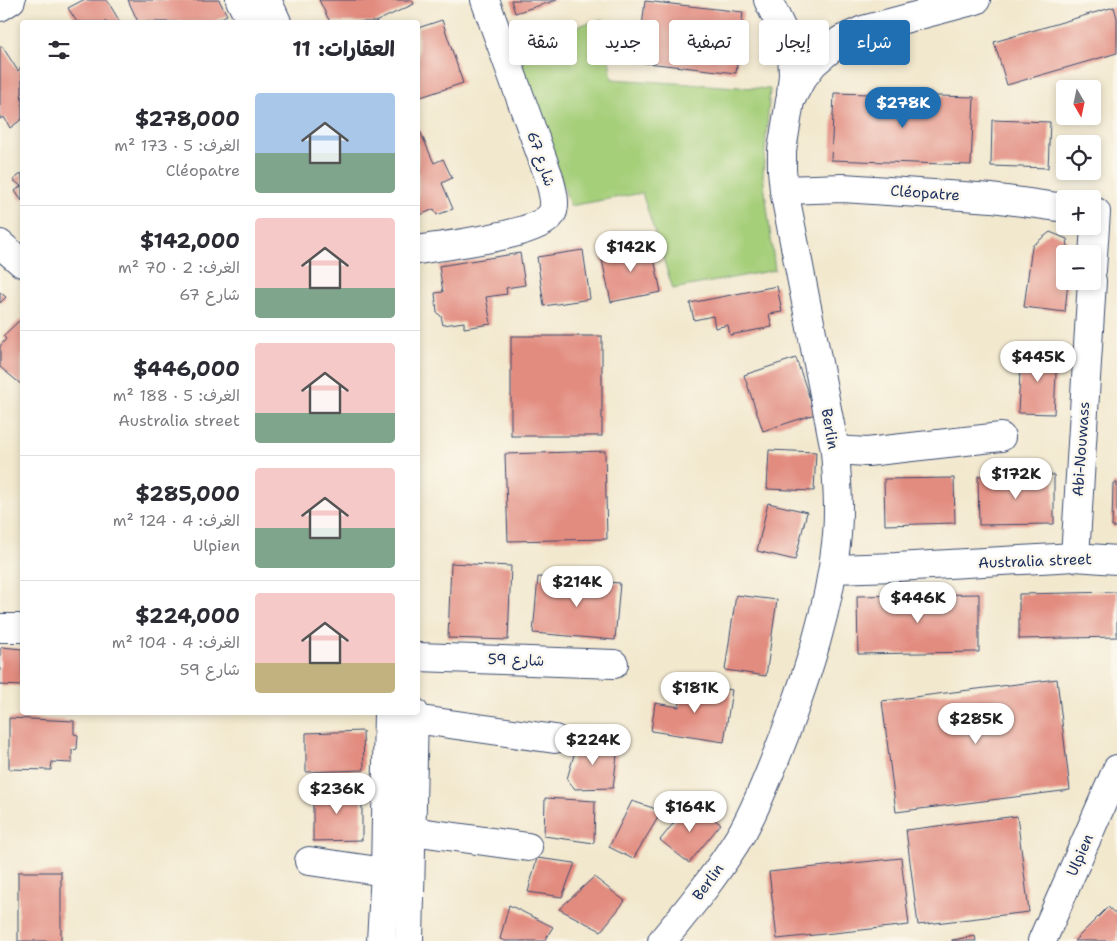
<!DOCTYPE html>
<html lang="ar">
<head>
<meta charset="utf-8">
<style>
  body { margin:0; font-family:"Shantell Sans","Playpen Sans Arabic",sans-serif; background:#f2f2f3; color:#2b2b33; direction:rtl; height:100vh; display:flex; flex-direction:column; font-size:19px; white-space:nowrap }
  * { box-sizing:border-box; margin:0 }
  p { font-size:16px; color:#7c7c81 }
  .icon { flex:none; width:28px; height:28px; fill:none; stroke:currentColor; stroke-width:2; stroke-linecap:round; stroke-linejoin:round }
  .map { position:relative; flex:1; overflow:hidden; direction:ltr }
  .details { position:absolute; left:20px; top:20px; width:400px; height:695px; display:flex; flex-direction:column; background:#fff; border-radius:5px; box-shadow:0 2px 8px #0003; direction:rtl }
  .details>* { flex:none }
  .top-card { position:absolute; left:435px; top:20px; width:475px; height:45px; direction:rtl; display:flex; gap:10px }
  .needle { width:32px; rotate:171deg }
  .tools { position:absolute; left:1056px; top:80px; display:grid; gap:10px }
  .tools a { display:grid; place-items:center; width:45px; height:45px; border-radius:5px; background:#fff; box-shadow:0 2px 8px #0003; font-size:25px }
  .price { position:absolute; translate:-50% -42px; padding:0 11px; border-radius:18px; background:#fff; color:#222; font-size:16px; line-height:32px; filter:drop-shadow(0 1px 2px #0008) }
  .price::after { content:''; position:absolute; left:50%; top:30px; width:15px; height:11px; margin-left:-8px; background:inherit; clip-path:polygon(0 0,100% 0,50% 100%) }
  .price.current { background:#1f6fb2; color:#fff }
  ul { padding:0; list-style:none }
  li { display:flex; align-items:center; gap:15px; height:125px; padding:0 25px }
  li+li { border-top:1px solid #e1e1e2 }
  li span { display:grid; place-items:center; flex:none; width:140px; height:100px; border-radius:5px; color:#555 }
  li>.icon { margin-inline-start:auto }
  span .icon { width:60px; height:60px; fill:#fffc; stroke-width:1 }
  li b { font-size:21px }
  h2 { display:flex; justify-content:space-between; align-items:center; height:60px; padding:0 25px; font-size:21px }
  .tag { padding:0 18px; border-radius:5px; background:#fff; box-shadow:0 2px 8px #0003; font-size:18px; line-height:45px }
  .tag.current { background:#1f6fb2; color:#fff }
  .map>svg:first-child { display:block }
</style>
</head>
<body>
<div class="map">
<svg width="1117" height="941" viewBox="0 0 1117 941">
  <rect width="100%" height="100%" fill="#fbf7ec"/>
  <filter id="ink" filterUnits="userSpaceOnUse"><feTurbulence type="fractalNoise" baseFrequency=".02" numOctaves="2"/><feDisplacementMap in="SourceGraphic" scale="10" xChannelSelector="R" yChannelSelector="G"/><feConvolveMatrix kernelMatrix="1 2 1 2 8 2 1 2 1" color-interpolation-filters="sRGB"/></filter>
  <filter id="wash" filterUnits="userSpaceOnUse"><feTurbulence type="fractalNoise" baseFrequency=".0096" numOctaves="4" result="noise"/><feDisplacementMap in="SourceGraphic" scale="20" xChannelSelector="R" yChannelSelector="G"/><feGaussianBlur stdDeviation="1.12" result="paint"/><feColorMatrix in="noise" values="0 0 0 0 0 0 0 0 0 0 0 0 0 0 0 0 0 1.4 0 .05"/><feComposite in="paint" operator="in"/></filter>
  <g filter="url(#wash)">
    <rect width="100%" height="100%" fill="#f2e8ce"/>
    <path fill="#a6cf7a" stroke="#607f6c" d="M 603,19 L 612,79 L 770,89 L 763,175 L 775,270 L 673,289 L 642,193 L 570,206 L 521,62 L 530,39 Z"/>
    <g id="blocks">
      <g fill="#e28b7f">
        <path d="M 83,0 L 107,0 L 120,22 L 77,22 L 68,8 Z"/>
        <path d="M 128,0 L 219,0 L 227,15 L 213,22 L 138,22 Z"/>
        <path d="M 319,0 L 412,0 L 414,4 L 375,22 L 330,22 Z"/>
        <path d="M 511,0 L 557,0 L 515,13 Z"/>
        <path d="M 645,1 L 743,12 L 736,73 L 638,62 Z"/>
        <path d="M 1114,7 L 1117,18 L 1117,53 L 1007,85 L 994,42 Z"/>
        <path d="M 442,20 L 463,83 L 418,98 L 418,28 Z"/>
        <path d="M 2,46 L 18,71 L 22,66 L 22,94 L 21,95 L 22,98 L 22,119 L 10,128 L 4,117 L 0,119 L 0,47 Z"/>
        <path d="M 834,93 L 974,97 L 971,165 L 831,160 Z"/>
        <path d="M 992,120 L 1050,122 L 1048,168 L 991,166 Z"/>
        <path d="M 420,131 L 434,163 L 443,159 L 452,178 L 442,183 L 453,209 L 437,215 L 434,209 L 418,216 L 418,132 Z"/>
        <path d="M 22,173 L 22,201 L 15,191 L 21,186 L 13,180 Z"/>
        <path d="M 1050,232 L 1067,239 L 1069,254 L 1065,254 L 1065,281 L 1068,281 L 1065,312 L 1024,307 L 1032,246 Z"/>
        <path d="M 651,244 L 661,292 L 611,302 L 601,255 Z"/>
        <path d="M 583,250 L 590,299 L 544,306 L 537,257 Z"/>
        <path d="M 520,253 L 525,285 L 506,288 L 507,294 L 486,297 L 491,324 L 464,328 L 464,322 L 443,325 L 441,316 L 437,313 L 435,293 L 443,292 L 439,266 Z"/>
        <path d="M 777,286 L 782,312 L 769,314 L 772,327 L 730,335 L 728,325 L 715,328 L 713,316 L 694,320 L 690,303 Z"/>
        <path d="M 0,292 L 6,297 L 0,303 Z"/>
        <path d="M 21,319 L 22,321 L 22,385 L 0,367 L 0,346 L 6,339 L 3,336 Z"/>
        <rect x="511" y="336" width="91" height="100"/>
        <path d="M 1021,352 L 1057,353 L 1054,414 L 1018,413 Z"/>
        <path d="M 796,358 L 815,414 L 763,431 L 744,375 Z"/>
        <path d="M 769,450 L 816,452 L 814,491 L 767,489 Z"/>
        <path d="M 605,451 L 607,539 L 508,541 L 505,454 Z"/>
        <path d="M 1054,475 L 1054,524 L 979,525 L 978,476 Z"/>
        <path d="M 954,478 L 955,523 L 885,525 L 884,479 Z"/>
        <path d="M 1113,483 L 1117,483 L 1117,527 L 1112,527 Z"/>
        <path d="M 768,503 L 807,512 L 795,560 L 757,551 Z"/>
        <path d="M 451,563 L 511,566 L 508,640 L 448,638 Z"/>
        <path d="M 538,577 L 620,583 L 615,640 L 533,633 Z"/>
        <path d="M 1117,592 L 1117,637 L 1019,639 L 1019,594 Z"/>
        <path d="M 979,594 L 979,652 L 858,654 L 857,596 Z"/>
        <path d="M 736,595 L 777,600 L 766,676 L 725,670 Z"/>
        <path d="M 2,647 L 22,649 L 22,686 L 0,685 L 0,650 Z"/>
        <path d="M 1057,679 L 1070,790 L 896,812 L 882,701 Z"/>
        <path d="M 683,682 L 732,690 L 724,742 L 651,731 L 655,703 L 679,707 Z"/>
        <path d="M 9,718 L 74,721 L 74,734 L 78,735 L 77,749 L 72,750 L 72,763 L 52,762 L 51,770 L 9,769 Z"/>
        <path d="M 363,731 L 364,770 L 306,772 L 306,733 Z"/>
        <path d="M 578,741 L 618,747 L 613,788 L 575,789 L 567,779 Z"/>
        <path d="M 313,789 L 362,790 L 362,840 L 313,841 Z"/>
        <path d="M 545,798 L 595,801 L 594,843 L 544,836 Z"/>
        <path d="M 632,801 L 662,811 L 633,859 L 609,847 Z"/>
        <path d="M 689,804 L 721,824 L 689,863 L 660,840 Z"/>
        <path d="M 1017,816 L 1029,912 L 918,925 L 906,830 Z"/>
        <path d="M 537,858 L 575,863 L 562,897 L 528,892 Z"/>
        <path d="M 901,858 L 909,925 L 777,939 L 769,872 Z"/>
        <rect x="18" y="872" width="43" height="69"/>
        <path d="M 594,877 L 625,901 L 601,931 L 559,909 Z"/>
        <path d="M 509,905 L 553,927 L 544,941 L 505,941 L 500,939 Z"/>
        <path d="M 1108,907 L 1117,915 L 1117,941 L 1074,941 Z"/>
        <path d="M 975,936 L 976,941 L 952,941 L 952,940 Z"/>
      </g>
    </g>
  </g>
  <g filter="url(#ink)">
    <use href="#blocks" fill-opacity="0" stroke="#3b4b6f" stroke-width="1"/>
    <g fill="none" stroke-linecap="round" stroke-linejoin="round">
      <g stroke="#3b4b6f" stroke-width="30">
        <g id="minor">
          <path d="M 240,0 L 251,22"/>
          <path d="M 267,0 L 277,22"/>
          <path d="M 768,0 L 792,50 L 793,75 L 791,94"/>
          <path d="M 0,7 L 11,0"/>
          <path d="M 784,190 L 843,188 L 918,193 L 992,198 L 1065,208"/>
          <path d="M 0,244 L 22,263"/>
          <path d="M 418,250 C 445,245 536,236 551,215 C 558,205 551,187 549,177 L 485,0"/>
          <path d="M 1092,270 L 1096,212"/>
          <path d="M 835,450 L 867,452 L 1001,437"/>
          <path d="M 1075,557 L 1092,281"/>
          <path d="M 833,569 L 896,567 L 1075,557 L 1117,560"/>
          <path d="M 0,628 L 22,628"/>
          <path d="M 418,657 L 614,664"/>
          <path d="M 414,719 L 555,739"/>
          <path d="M 412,831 L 528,847"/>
          <path d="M 309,861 L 385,872"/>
          <path d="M 381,941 L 385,872 L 388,712"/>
          <path d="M 409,941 L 414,712"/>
          <path d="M 662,941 C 691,906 720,870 743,831 C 760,800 772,767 785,734 C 808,673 829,609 836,544 C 840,513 837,481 835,450 L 784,190 L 782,170 L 782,150 L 790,101 L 801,80 L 814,63 L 841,40 L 863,30 L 976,0"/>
          <path d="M 1042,941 L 1117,769"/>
        </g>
      </g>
      <use href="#minor" stroke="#fff" stroke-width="28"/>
    </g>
  </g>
  <g text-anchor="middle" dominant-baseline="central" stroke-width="5" stroke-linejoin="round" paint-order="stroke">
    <g font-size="15" fill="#1b2f5e" stroke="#fbf7ec">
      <text transform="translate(541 159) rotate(71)">شارع 67</text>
      <text transform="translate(925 193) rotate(4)">Cléopatre</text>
      <text transform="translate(830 429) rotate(80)">Berlin</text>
      <text transform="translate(1081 449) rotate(-86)">Abi-Nouwass</text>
      <text transform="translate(1035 561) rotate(-2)">Australia street</text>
      <text transform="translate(516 660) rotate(2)">شارع 59</text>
      <text transform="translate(1080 855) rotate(-66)">Ulpien</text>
      <text transform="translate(708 882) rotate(-54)">Berlin</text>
    </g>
  </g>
</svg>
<div class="tools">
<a><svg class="needle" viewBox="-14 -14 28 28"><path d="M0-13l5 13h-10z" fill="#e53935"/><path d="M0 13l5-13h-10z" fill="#7c7c81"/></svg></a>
<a><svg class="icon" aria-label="locate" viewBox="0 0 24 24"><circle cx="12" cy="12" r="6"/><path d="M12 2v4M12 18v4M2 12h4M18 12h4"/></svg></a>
<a>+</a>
<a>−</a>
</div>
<b class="price current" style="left:903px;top:129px">$278K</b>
<b class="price" style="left:631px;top:273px">$142K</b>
<b class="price" style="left:1038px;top:383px">$445K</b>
<b class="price" style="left:1016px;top:500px">$172K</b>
<b class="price" style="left:577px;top:608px">$214K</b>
<b class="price" style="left:918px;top:624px">$446K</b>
<b class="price" style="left:695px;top:714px">$181K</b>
<b class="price" style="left:976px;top:745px">$285K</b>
<b class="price" style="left:593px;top:766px">$224K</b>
<b class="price" style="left:337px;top:815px">$236K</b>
<b class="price" style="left:690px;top:833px">$164K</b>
<div class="top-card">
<a class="tag current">شراء</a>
<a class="tag">إيجار</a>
<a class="tag">تصفية</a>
<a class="tag">جديد</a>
<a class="tag">شقة</a>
</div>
<section class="details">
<h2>العقارات: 11<svg class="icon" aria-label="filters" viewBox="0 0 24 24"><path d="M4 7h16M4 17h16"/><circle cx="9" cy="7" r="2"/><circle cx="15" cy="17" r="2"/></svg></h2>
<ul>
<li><span style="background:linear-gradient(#a9c7e8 60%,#7fa58c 0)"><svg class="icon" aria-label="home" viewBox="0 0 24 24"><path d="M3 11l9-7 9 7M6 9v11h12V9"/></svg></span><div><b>$278,000</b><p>الغرف: 5 · 173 m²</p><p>Cléopatre</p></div></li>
<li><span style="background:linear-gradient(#f6c9c9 70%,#7fa58c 0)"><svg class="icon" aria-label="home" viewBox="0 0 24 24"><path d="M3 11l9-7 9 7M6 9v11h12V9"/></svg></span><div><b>$142,000</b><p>الغرف: 2 · 70 m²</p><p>شارع 67</p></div></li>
<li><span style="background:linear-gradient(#f6c9c9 70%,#7fa58c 0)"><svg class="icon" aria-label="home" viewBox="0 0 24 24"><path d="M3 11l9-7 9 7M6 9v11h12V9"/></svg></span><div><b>$446,000</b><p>الغرف: 5 · 188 m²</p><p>Australia street</p></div></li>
<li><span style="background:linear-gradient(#f6c9c9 60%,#7fa58c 0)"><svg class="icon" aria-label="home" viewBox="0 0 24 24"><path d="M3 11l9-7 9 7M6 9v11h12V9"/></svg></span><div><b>$285,000</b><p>الغرف: 4 · 124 m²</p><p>Ulpien</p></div></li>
<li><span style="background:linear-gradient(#f6c9c9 70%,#c2b280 0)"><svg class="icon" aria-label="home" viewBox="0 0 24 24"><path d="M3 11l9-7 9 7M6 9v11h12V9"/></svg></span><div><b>$224,000</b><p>الغرف: 4 · 104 m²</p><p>شارع 59</p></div></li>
</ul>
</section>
</div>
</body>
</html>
